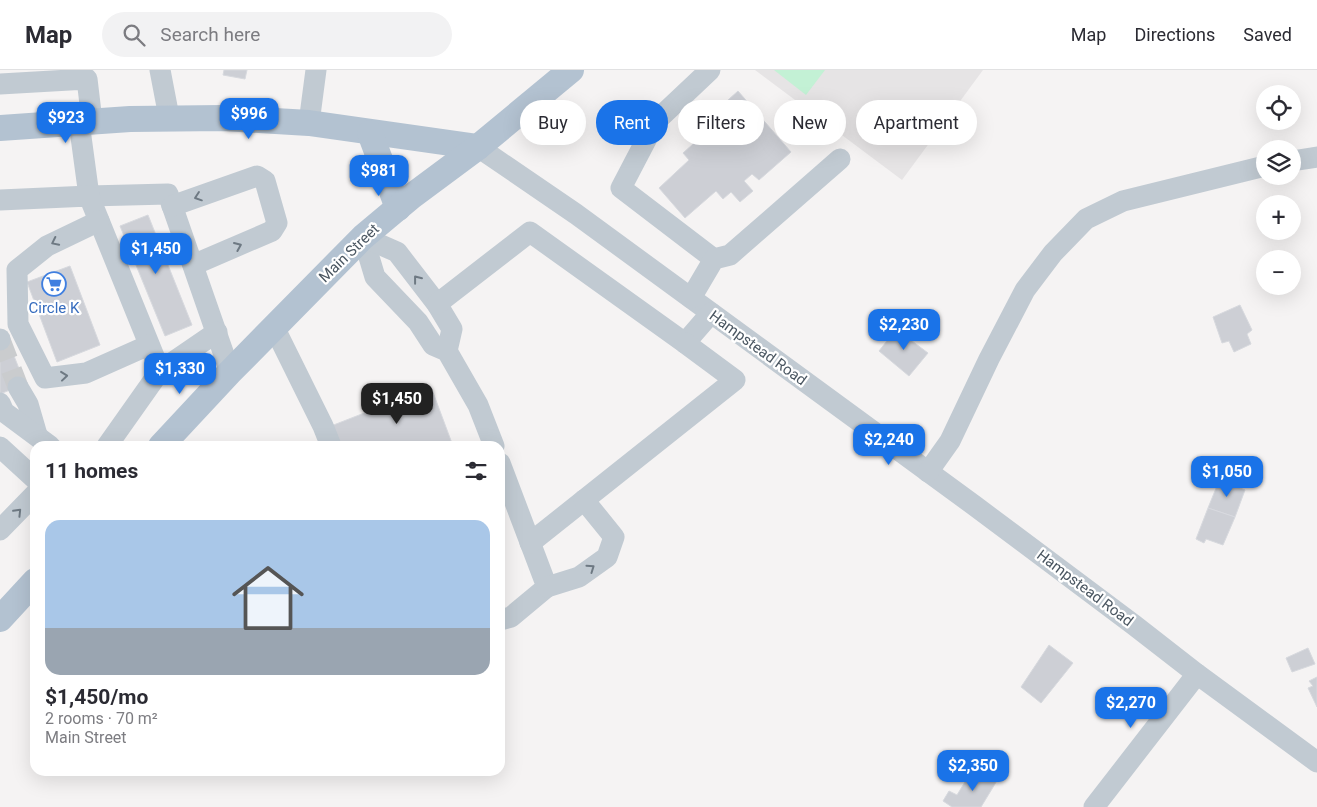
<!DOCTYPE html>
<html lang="en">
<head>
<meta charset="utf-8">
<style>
  body { margin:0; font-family:Roboto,sans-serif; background:#f2f2f3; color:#2b2b33; height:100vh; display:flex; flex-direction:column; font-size:19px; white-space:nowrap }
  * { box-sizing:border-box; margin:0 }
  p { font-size:16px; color:#7c7c81 }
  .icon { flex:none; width:28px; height:28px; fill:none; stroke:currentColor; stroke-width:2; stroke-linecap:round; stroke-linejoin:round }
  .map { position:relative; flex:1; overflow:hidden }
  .drawer { position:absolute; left:30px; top:371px; width:475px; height:335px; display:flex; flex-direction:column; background:#fff; border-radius:15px; box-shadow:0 5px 20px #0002 }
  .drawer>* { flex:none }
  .guide { position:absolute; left:520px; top:30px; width:475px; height:45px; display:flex; gap:10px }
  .tools { position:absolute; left:1256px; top:15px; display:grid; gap:10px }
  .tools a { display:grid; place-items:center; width:45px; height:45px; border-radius:50%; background:#fff; box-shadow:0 5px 20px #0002; font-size:25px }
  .price { position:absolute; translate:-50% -42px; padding:0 11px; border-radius:10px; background:#1a73e8; color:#fff; font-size:16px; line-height:32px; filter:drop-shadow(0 1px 2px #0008) }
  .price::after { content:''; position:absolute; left:50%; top:30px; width:15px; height:11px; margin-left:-8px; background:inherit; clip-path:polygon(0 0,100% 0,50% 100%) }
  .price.current { background:#222; color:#fff }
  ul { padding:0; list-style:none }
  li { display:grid; align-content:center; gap:10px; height:265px; padding:0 15px }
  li+li { border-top:1px solid #e1e1e2 }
  li span { display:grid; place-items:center; height:155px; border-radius:15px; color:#555 }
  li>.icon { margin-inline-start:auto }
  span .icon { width:90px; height:90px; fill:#fffc; stroke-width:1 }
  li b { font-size:21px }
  h2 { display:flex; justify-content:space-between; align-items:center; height:60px; padding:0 15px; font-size:21px }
  .chip { padding:0 18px; border-radius:22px; background:#fff; box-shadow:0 5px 20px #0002; font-size:18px; line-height:45px }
  .chip.current { background:#1a73e8; color:#fff }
  header { display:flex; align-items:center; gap:30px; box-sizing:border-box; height:70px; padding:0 25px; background:#fff; border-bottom:1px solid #e1e1e2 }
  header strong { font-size:24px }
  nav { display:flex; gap:28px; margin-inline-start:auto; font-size:18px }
  .search { width:350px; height:45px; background:#f2f2f3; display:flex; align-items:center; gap:12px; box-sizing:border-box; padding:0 18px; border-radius:28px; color:#7c7c81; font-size:19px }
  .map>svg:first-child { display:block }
</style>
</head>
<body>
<header>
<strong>Map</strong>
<div class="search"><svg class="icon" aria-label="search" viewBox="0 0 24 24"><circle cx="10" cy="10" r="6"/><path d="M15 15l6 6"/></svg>Search here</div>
<nav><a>Map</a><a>Directions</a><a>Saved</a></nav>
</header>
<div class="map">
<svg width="1317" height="737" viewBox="0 0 1317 737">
  <rect width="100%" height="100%" fill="#f5f3f3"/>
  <path fill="#e6e4e5" d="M 755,0 L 983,0 L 902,110 Z"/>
  <path fill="#c3f1d5" d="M 774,0 L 825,0 L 806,25 Z"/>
  <g fill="#cdcfd5" stroke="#d7d9de">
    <path d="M 224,0 L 247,0 L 245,9 L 223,5 Z"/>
    <path d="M 738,21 L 791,82 L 759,110 L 752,104 L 744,111 L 753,121 L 740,132 L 731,122 L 723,129 L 716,121 L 685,148 L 659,118 L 689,90 L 683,83 L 713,56 L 707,49 Z"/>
    <path d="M 148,145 L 192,255 L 165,266 L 120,156 Z"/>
    <path d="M 70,196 L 100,275 L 57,292 L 27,212 Z"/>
    <path d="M 1240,235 L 1252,260 L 1247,264 L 1251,274 L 1234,282 L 1229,271 L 1222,273 L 1213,247 Z"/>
    <path d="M 904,256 L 916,265 L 912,271 L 928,283 L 909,306 L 879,281 L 897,258 L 900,260 Z"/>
    <path d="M 7,268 L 25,314 L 0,324 L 0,270 Z"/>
    <path d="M 431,317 L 453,376 L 339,376 L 331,356 Z"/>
    <path d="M 1221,406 L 1228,407 L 1226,412 L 1245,420 L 1235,447 L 1208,438 Z"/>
    <path d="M 1208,438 L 1235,447 L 1223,475 L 1206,469 L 1204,473 L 1196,469 Z"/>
    <path d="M 1049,575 L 1073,593 L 1041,633 L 1021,617 Z"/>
    <path d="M 1308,578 L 1315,594 L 1292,602 L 1286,588 Z"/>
    <path d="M 1317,607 L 1317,637 L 1308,618 L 1313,616 L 1309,611 Z"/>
    <path d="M 981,699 L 998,709 L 981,737 L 952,737 L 943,731 L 949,721 L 957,725 L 968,707 L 975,711 Z"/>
  </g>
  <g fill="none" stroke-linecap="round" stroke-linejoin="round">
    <path stroke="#caccce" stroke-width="21" stroke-dasharray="21 11" stroke-linecap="butt" d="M 0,270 L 18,317"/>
    <g stroke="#c1cad2" stroke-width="21">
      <path d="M 160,0 L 169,47"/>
      <path d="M 710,0 L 656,51 L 621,118 L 714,189"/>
      <path d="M 0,14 L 87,9 L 92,51"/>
      <path d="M 79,52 L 89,126 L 168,124 L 230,302"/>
      <path d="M 309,53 L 316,0"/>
      <path d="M 478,77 L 576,144 L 975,436 L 1134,555 L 1197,604 L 1317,692"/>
      <path d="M 1292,91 L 1317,87"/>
      <path d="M 0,130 L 89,126 L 160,301 L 217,262"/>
      <path d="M 172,136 L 257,106 L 265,111 L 277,153 L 272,161 L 193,195"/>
      <path d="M 99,151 L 47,176 L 17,200 L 18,254 L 45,308 L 86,303 L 149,275"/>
      <path d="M 363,167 L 375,207 L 418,252 L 433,275 L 447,281 L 478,335 L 494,376"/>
      <path d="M 363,167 L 397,182 L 437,234 L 452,259 L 447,281"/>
      <path d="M 691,228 L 714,189 L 730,185 L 840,89"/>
      <path d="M 437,234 L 530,162 L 685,273 L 711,243"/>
      <path d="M 274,257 L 323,356 L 331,376"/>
      <path d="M 0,269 L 0,270"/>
      <path d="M 18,317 L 28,334 L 37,365"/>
      <path d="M 0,333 L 4,342 L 50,376"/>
      <path d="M 107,376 L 160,301"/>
      <path d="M 0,377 L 35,409"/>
      <path d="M 500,393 L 547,517 L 511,547 L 500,550"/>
      <path d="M 928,402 L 950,371 L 989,289 L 1025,220 L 1053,183 L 1086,149 L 1123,131 L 1265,96"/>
      <path d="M 0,460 L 35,424"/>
      <path d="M 530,473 L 735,310 L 685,273"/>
      <path d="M 547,517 L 579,507 L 607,487 L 614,467 L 584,430"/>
      <path d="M 1094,737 L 1197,604"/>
    </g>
    <g stroke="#b3c2d1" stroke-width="26">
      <path d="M 0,58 L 130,49 L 223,48 L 309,53 L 478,77"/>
      <path d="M 370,63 L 398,138"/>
      <path d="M 161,376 L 230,302 L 363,167 L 412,126 L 478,77 L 571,0"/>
      <path d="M 0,549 L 35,511"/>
    </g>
  </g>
  <defs><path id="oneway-chevron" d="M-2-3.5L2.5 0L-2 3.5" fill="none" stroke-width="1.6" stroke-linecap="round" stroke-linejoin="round" transform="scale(1.25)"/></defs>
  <g stroke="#6e7983">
    <use href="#oneway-chevron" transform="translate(198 127) rotate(161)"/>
    <use href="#oneway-chevron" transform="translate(55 172) rotate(154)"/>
    <use href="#oneway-chevron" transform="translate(238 176) rotate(-23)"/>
    <use href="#oneway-chevron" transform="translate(417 209) rotate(-128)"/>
    <use href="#oneway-chevron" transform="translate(64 306) rotate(-6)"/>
    <use href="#oneway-chevron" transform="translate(18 442) rotate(-46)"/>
    <use href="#oneway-chevron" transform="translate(591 498) rotate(-35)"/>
  </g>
  <defs>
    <g id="supermarket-ring" transform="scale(1.25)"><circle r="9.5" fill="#fff" stroke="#3f7fe0" stroke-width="1.5"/><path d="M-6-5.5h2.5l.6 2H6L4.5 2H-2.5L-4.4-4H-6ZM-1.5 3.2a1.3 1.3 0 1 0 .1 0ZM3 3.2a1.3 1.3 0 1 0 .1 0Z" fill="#3f7fe0"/></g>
  </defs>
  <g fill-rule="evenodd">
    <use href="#supermarket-ring" x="54" y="214"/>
  </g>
  <g text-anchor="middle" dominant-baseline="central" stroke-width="4.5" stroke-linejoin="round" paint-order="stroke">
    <g font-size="15" fill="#4a5661" stroke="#fff">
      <text transform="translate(349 183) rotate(-44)">Main Street</text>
      <text transform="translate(758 278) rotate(36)">Hampstead Road</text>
      <text transform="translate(1085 518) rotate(37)">Hampstead Road</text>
    </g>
    <g font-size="15" fill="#366cbe" stroke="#fff">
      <text x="54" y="238">Circle K</text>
    </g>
  </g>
</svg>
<div class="tools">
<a><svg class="icon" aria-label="locate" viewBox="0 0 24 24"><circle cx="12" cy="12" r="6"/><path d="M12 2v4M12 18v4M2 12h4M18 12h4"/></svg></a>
<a><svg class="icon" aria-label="layers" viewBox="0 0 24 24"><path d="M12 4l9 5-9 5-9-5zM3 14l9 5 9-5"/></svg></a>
<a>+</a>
<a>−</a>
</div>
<b class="price" style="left:249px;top:70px">$996</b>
<b class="price" style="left:66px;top:74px">$923</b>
<b class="price" style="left:379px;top:127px">$981</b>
<b class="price" style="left:156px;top:205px">$1,450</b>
<b class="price" style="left:904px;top:281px">$2,230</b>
<b class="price" style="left:180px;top:325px">$1,330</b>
<b class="price current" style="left:397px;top:355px">$1,450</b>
<b class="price" style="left:889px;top:396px">$2,240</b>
<b class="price" style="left:1227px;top:428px">$1,050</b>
<b class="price" style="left:1131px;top:659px">$2,270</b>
<b class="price" style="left:973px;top:722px">$2,350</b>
<div class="guide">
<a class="chip">Buy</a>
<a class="chip current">Rent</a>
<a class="chip">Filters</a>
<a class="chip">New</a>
<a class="chip">Apartment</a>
</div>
<section class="drawer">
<h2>11 homes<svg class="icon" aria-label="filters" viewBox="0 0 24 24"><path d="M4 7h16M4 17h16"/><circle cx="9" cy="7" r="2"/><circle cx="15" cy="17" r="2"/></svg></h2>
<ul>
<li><span style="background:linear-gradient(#a9c7e8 70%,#9aa5b1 0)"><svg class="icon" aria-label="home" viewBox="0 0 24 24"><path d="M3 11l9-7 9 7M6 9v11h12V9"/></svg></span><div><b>$1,450/mo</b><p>2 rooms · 70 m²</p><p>Main Street</p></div></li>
</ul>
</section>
</div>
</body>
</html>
